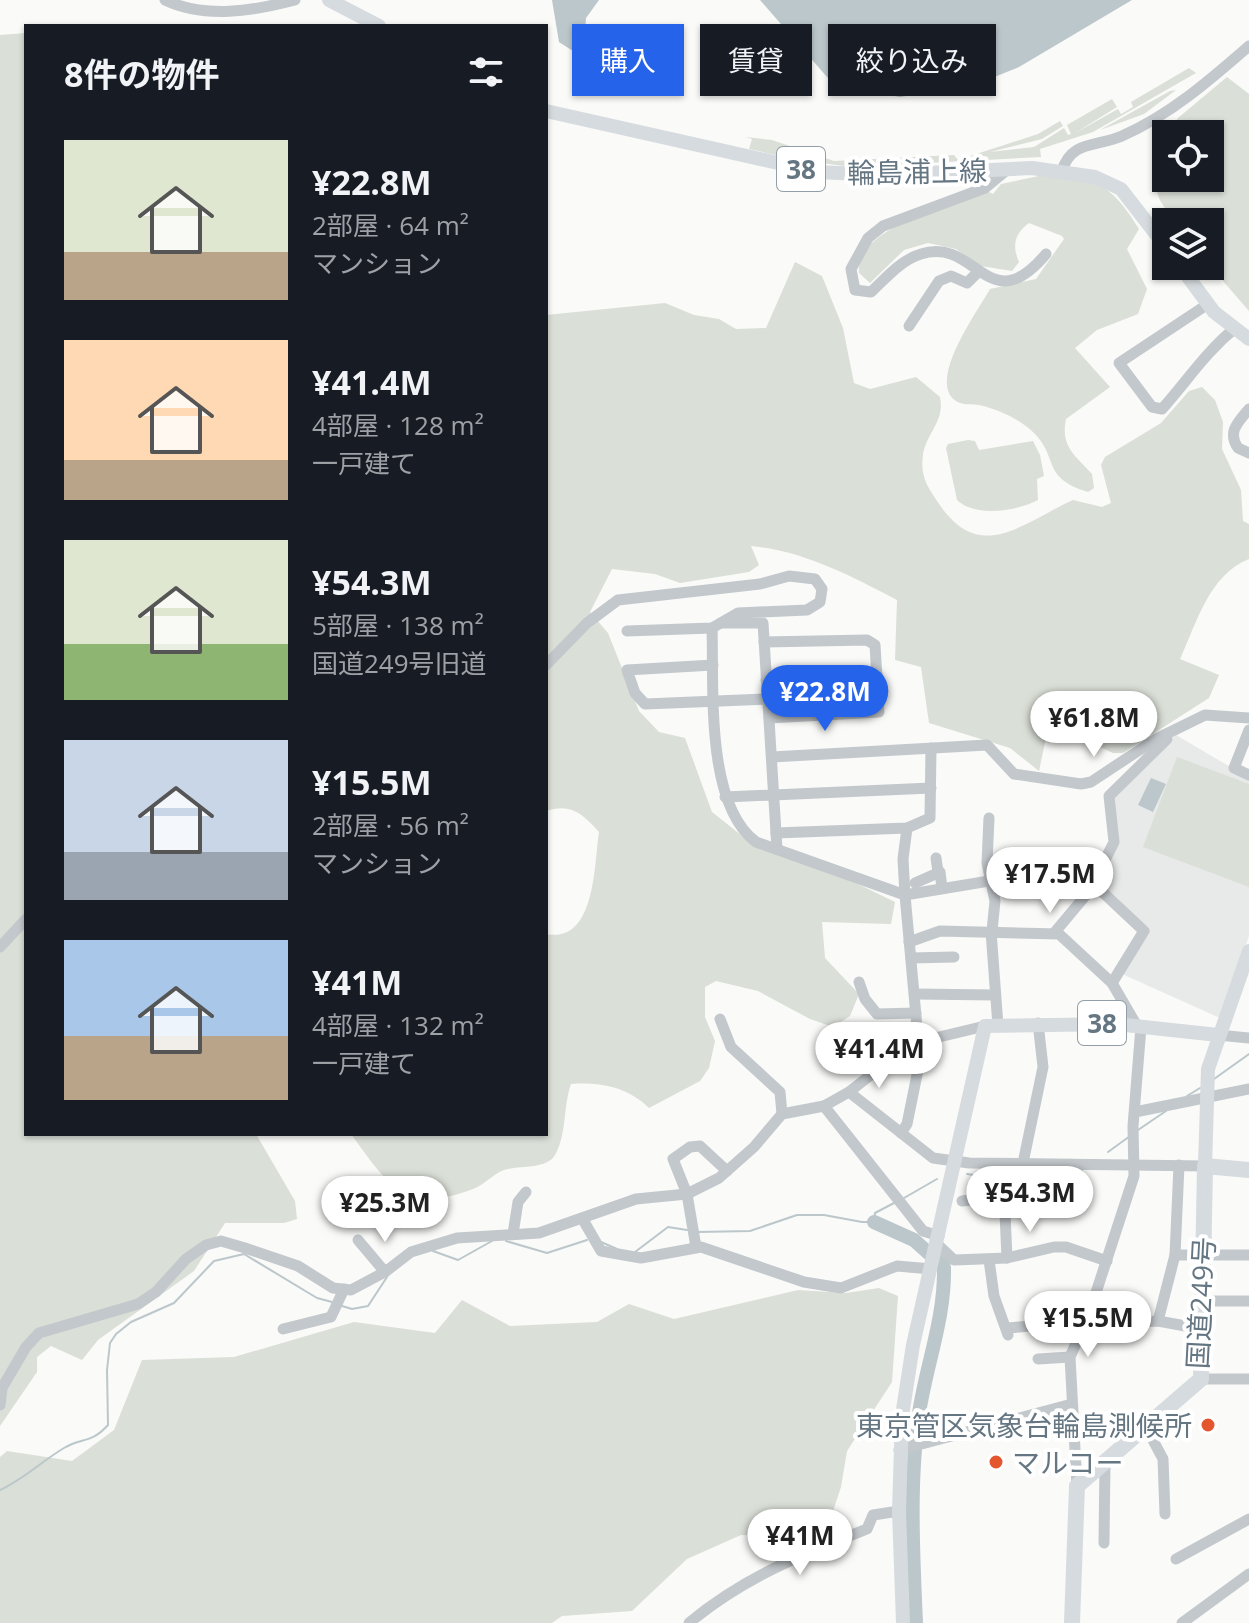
<!DOCTYPE html>
<html lang="ja">
<head>
<meta charset="utf-8">
<style>
  body { margin:0; font-family:"Open Sans","Noto Sans JP",sans-serif; background:#242831; color:#f1f3f6; height:100vh; display:flex; flex-direction:column; font-size:30px; white-space:nowrap }
  * { box-sizing:border-box; margin:0 }
  p { font-size:26px; color:#9ea1a6 }
  .icon { flex:none; width:44px; height:44px; fill:none; stroke:currentColor; stroke-width:2; stroke-linecap:round; stroke-linejoin:round }
  .map { position:relative; flex:1; overflow:hidden }
  .sheet { position:absolute; left:24px; top:24px; width:524px; height:1112px; display:flex; flex-direction:column; background:#171b24; border-radius:0px; box-shadow:0 2px 6px #0004 }
  .sheet>* { flex:none }
  .top-card { position:absolute; left:572px; top:24px; width:556px; height:72px; display:flex; gap:16px }
  .buttons { position:absolute; left:1152px; top:120px; display:grid; gap:16px }
  .buttons a { display:grid; place-items:center; width:72px; height:72px; border-radius:0px; background:#171b24; box-shadow:0 2px 6px #0004; font-size:40px }
  .price { position:absolute; translate:-50% -68px; padding:0 18px; border-radius:28px; background:#fff; color:#222; font-size:26px; line-height:52px; filter:drop-shadow(0 2px 4px #0008) }
  .price::after { content:''; position:absolute; left:50%; top:48px; width:24px; height:18px; margin-left:-12px; background:inherit; clip-path:polygon(0 0,100% 0,50% 100%) }
  .price.active { background:#2563eb; color:#fff }
  ul { padding:0; list-style:none }
  li { display:flex; align-items:center; gap:24px; height:200px; padding:0 40px }
  li span { display:grid; place-items:center; flex:none; width:224px; height:160px; border-radius:0px; color:#555 }
  li>.icon { margin-inline-start:auto }
  span .icon { width:96px; height:96px; fill:#fffc; stroke-width:1 }
  li b { font-size:34px }
  h2 { display:flex; justify-content:space-between; align-items:center; height:96px; padding:0 40px; font-size:34px }
  .chip { padding:0 28px; border-radius:0px; background:#171b24; box-shadow:0 2px 6px #0004; font-size:28px; line-height:72px }
  .chip.active { background:#2563eb; color:#fff }
  .map>svg:first-child { display:block }
</style>
</head>
<body>
<div class="map">
<svg width="1249" height="1623" viewBox="0 0 1249 1623">
  <rect width="100%" height="100%" fill="#fafaf8"/>
  <path fill="#e8e9e9" d="M 1176,735 L 1249,778 L 1249,936 L 1220,1018 L 1122,974 L 1149,934 L 1100,888 L 1100,880 L 1117,842 L 1114,792 Z"/>
  <g fill="#dadfd7">
    <path d="M 26,33 L 26,1134 L 256,1134 L 295,1201 L 297,1219 L 284,1223 L 225,1223 L 194,1271 L 98,1340 L 82,1360 L 51,1346 L 37,1357 L 37,1372 L 0,1426 L 0,35 Z"/>
    <path d="M 1189,68 L 1196,73 L 1093,132 L 1040,149 L 1041,157 L 852,167 L 798,160 L 749,149 L 752,139 L 745,137 L 772,140 L 834,161 L 954,155 L 958,160 L 1038,134 L 1060,121 L 1063,126 L 1042,139 L 990,152 L 1034,147 L 1064,128 L 1068,135 L 1071,134 L 1067,125 L 1112,99 L 1117,107 L 1075,133 L 1118,109 L 1121,114 L 1133,107 L 1131,102 Z"/>
    <path d="M 1227,77 L 1249,94 L 1249,311 L 1210,266 L 1210,222 L 1176,222 C 1160,202 1148,191 1166,168 L 1166,178 L 1210,178 L 1210,134 L 1169,132 L 1178,118 Z"/>
    <path d="M 1176,90 L 1144,114 L 1100,130 L 1170,91 Z"/>
    <path d="M 1039,176 C 1094,176 1111,183 1139,229 L 1127,249 L 1147,289 L 1138,314 L 1097,330 L 1075,348 L 1110,387 L 1066,419 C 1060,447 1076,456 1092,474 L 1094,488 L 1088,492 C 1040,477 1060,458 1033,432 C 1018,418 999,410 979,405 C 973,404 965,405 960,403 C 921,387 980,308 990,289 L 1036,279 L 1064,239 L 1062,236 L 1029,223 C 1014,234 1012,246 1019,262 L 1012,271 L 981,266 L 956,249 L 928,243 L 904,250 L 870,283 L 859,273 C 854,228 953,204 987,191 L 993,194 L 1001,184 Z"/>
    <path d="M 795,262 L 822,276 L 843,328 L 854,383 L 870,389 L 916,377 L 940,397 C 945,421 927,432 923,454 C 920,477 927,486 939,504 C 981,565 1022,523 1073,500 L 1102,507 L 1111,503 L 1101,465 L 1105,457 L 1161,423 L 1189,391 L 1202,387 L 1215,400 L 1223,422 L 1222,449 L 1241,490 L 1243,521 L 1249,524 L 1249,559 C 1209,575 1197,622 1180,659 L 1219,675 L 1209,698 L 1123,753 L 1113,753 L 1049,723 L 1039,771 L 1010,748 L 929,723 L 921,667 L 895,660 L 897,600 C 851,576 804,551 751,546 L 759,565 L 749,572 L 680,583 L 655,574 L 612,569 L 590,612 L 608,633 L 639,711 L 659,732 L 685,738 L 712,812 L 751,843 L 829,870 L 895,902 L 891,924 L 822,922 L 825,958 L 859,994 L 850,1016 L 833,1027 L 810,1019 L 758,991 L 716,981 L 705,987 L 705,1017 L 715,1041 L 709,1068 L 700,1081 L 649,1108 C 628,1087 600,1082 571,1084 C 563,1106 567,1134 555,1155 C 546,1170 519,1165 504,1170 C 493,1174 484,1185 473,1189 C 405,1215 389,1186 351,1134 L 546,1134 L 546,934 C 596,944 594,864 599,832 C 582,813 571,803 546,811 L 546,315 L 665,303 L 694,315 L 719,319 L 736,329 L 766,328 Z"/>
    <path d="M 968,440 L 975,441 L 979,450 L 1033,441 L 1040,455 L 1044,476 L 1037,479 L 1038,500 C 1017,511 976,518 957,500 L 946,448 L 948,444 Z"/>
    <path d="M 1177,757 L 1249,784 L 1249,887 L 1143,847 Z"/>
    <path d="M 879,1288 L 898,1296 L 892,1382 L 847,1451 L 841,1487 L 828,1526 L 788,1537 L 741,1535 L 687,1559 L 632,1611 L 562,1616 L 552,1623 L 0,1623 L 0,1457 L 7,1451 L 72,1461 L 114,1430 L 142,1360 L 234,1357 L 354,1322 L 435,1333 L 462,1300 L 510,1326 L 597,1322 L 629,1304 L 674,1319 L 798,1290 L 846,1293 Z"/>
  </g>
  <g fill="#bbc7cb">
    <path d="M 552,0 L 599,0 L 586,18 L 584,42 L 576,53 L 559,42 Z"/>
    <path d="M 760,0 L 1132,0 L 1019,67 L 977,84 L 900,97 L 834,85 Z"/>
    <path d="M 1151,778 L 1166,784 L 1153,812 L 1138,805 Z"/>
  </g>
  <g fill="none" stroke-linecap="round" stroke-linejoin="round">
    <g stroke="#bbc7cb" stroke-width="2">
      <path d="M 1214,1079 L 1249,1054"/>
      <path d="M 1187,1096 L 1200,1088"/>
      <path d="M 1138,1130 L 1166,1111"/>
      <path d="M 1108,1152 L 1130,1136"/>
      <path d="M 967,1174 C 989,1176 1008,1190 1028,1187"/>
      <path d="M 1063,1183 L 1082,1170"/>
      <path d="M 904,1198 L 937,1179"/>
      <path d="M 698,1232 L 750,1231 L 797,1215 L 824,1215 L 862,1222 L 874,1222 L 875,1213 L 894,1203"/>
      <path d="M 506,1241 L 547,1253 L 587,1240"/>
      <path d="M 601,1242 L 617,1249"/>
      <path d="M 433,1251 L 458,1260 L 492,1241"/>
      <path d="M 635,1252 L 668,1227 L 687,1230"/>
      <path d="M 342,1306 L 352,1309 L 368,1306 L 387,1277"/>
      <path d="M 0,1490 C 24,1479 42,1461 64,1448 C 82,1437 91,1444 108,1425 L 107,1370 L 110,1343 L 116,1334 L 131,1322 L 174,1303 L 214,1261 L 244,1254 L 317,1298 L 332,1302"/>
    </g>
    <path stroke="#bbc7cb" stroke-width="14" d="M 874,1222 L 914,1240 L 944,1267 C 945,1318 927,1362 919,1413 C 909,1481 913,1554 916,1623"/>
    <g stroke="#c3c8cc" stroke-width="11">
      <path d="M 165,0 C 205,19 253,11 295,0"/>
      <path d="M 1008,169 L 985,188 L 883,226 L 868,238 L 851,269 L 855,290 L 871,292 C 886,278 901,260 921,254 C 977,236 988,323 1046,254"/>
      <path d="M 1062,171 C 1071,140 1097,147 1122,136 C 1170,115 1210,80 1249,46"/>
      <path d="M 1208,304 L 1119,363 L 1152,407 L 1162,409 C 1187,381 1205,353 1235,328"/>
      <path d="M 909,326 L 939,281 L 951,276 L 967,283 L 978,272"/>
      <path d="M 1249,409 C 1238,422 1227,432 1238,448 L 1249,453"/>
      <path d="M 721,623 L 763,623 L 777,849"/>
      <path d="M 712,628 C 714,687 705,804 756,842 L 905,895 L 920,1060 L 907,1124 L 901,1133"/>
      <path d="M 764,642 L 867,640 L 875,645 L 879,712 L 769,718"/>
      <path d="M 546,665 L 587,623 L 618,600 L 760,584 L 789,576 L 815,579 L 822,589 L 820,602 L 807,610 L 738,613 L 712,628 L 627,631"/>
      <path d="M 713,665 L 627,670 L 635,693 L 645,704 L 767,699"/>
      <path d="M 766,680 L 877,674"/>
      <path d="M 1249,730 L 1234,768 L 1249,775"/>
      <path d="M 772,757 L 987,745 L 1014,774 L 1081,784 L 1091,782 L 1156,739 L 1205,715 L 1249,718"/>
      <path d="M 725,797 L 931,788"/>
      <path d="M 989,818 L 987,863 L 995,901 L 992,931"/>
      <path d="M 907,828 L 903,859 L 905,895 L 989,881"/>
      <path d="M 776,833 L 907,828 L 930,818 L 931,748"/>
      <path d="M 1046,853 L 1097,876"/>
      <path d="M 936,858 L 938,872"/>
      <path d="M 915,883 L 940,872 L 942,888"/>
      <path d="M 991,931 L 998,1026"/>
      <path d="M 1055,932 L 1096,883"/>
      <path d="M 909,942 L 940,931 L 1059,934 L 1112,983 L 1137,1026"/>
      <path d="M 0,947 L 26,919"/>
      <path d="M 911,958 L 954,957"/>
      <path d="M 859,982 L 865,999 L 877,1014 L 916,1013"/>
      <path d="M 1112,983 L 1144,931 L 1096,886 L 1097,876 L 1114,842 L 1109,796 L 1167,739"/>
      <path d="M 915,994 L 995,995"/>
      <path d="M 720,1019 L 731,1047 L 780,1092 L 782,1114"/>
      <path d="M 1218,1035 L 1249,1038"/>
      <path d="M 849,1092 L 933,1158 L 969,1163 L 1205,1166"/>
      <path d="M 824,1106 L 923,1231 L 939,1236"/>
      <path d="M 1135,1112 L 1249,1089"/>
      <path d="M 1023,1163 L 1043,1067 L 1038,1023"/>
      <path d="M 962,1201 L 989,1198 L 1005,1213 L 1049,1210"/>
      <path d="M 1005,1213 L 1007,1258"/>
      <path d="M 582,1218 L 601,1251 L 641,1258 L 701,1247 L 804,1282 L 841,1288 L 897,1266 L 931,1269"/>
      <path d="M 513,1234 L 518,1202 L 526,1192"/>
      <path d="M 358,1240 L 385,1272"/>
      <path d="M 937,1244 L 954,1260 L 1007,1258 L 1054,1247 L 1066,1247 L 1107,1261"/>
      <path d="M 696,1247 L 687,1194 L 673,1159 L 690,1147 L 700,1146 L 727,1171"/>
      <path d="M 1175,1255 L 1249,1255"/>
      <path d="M 989,1260 L 994,1296 L 1008,1335"/>
      <path d="M 1202,1301 L 1249,1301"/>
      <path d="M 1090,1311 L 1118,1323 L 1158,1321 L 1202,1329"/>
      <path d="M 1158,1321 L 1175,1255 L 1179,1165"/>
      <path d="M 1008,1328 L 1031,1326"/>
      <path d="M 283,1329 L 331,1317 L 344,1289"/>
      <path d="M 1038,1359 L 1070,1357"/>
      <path d="M 1201,1379 L 1249,1379"/>
      <path d="M 0,1405 L 2,1388 L 26,1347 L 39,1333 L 138,1304 L 156,1292 L 186,1259 L 206,1245 L 221,1241 L 245,1248 L 298,1266 L 333,1288 L 351,1290 L 385,1272 L 411,1252 L 457,1238 L 539,1233 L 636,1199 L 687,1194 L 719,1178 L 754,1147 L 782,1114 L 824,1106 L 849,1092 L 910,1044 L 985,1026"/>
      <path d="M 1146,1427 L 1163,1459 L 1165,1514"/>
      <path d="M 899,1450 L 1072,1404"/>
      <path d="M 1077,1486 L 1070,1357 L 1090,1311 L 1134,1176 L 1133,1126 L 1141,1027"/>
      <path d="M 1104,1543 L 1105,1462"/>
      <path d="M 1176,1559 L 1249,1519"/>
      <path d="M 689,1623 C 744,1577 801,1555 867,1529 L 873,1515 L 899,1511"/>
      <path d="M 1182,1623 L 1249,1574"/>
    </g>
    <g stroke="#d6dbdf" stroke-width="14">
      <path d="M 329,0 L 379,26"/>
      <path d="M 546,111 L 818,172 L 881,175 L 1032,168 L 1095,177 L 1121,189 L 1166,247"/>
      <path d="M 1180,266 L 1214,312 L 1249,339"/>
      <path d="M 1205,1166 L 1208,1069 L 1249,951"/>
      <path d="M 903,1623 L 899,1511 L 902,1416 L 913,1345 L 985,1026 L 1116,1024 L 1218,1035"/>
    </g>
    <path stroke="#d6dbdf" stroke-width="16" d="M 1072,1623 L 1077,1486 L 1201,1379 L 1205,1166 L 1249,1170"/>
  </g>
  <g fill="#e4572e" stroke="#fff" stroke-width="3">
    <circle cx="1208" cy="1425" r="8"/>
    <circle cx="996" cy="1462" r="8"/>
  </g>
  <g text-anchor="middle" dominant-baseline="central" stroke-width="8" stroke-linejoin="round" paint-order="stroke">
    <g fill="#fff" stroke="#939fa8" stroke-width="2">
      <rect x="777" y="147" width="48" height="44" rx="6"/>
      <rect x="1078" y="1001" width="48" height="44" rx="6"/>
    </g>
    <g font-size="26" font-weight="bold" fill="#657683">
      <text x="801" y="169">38</text>
      <text x="1102" y="1023">38</text>
    </g>
    <g font-size="28" fill="#657683" stroke="#fff">
      <text transform="translate(917 171) rotate(-1)">輪島浦上線</text>
      <text transform="translate(1200 1303) rotate(-87)">国道249号</text>
    </g>
    <g font-size="28" fill="#657683" stroke="#fff" text-anchor="end">
      <text x="1192" y="1425">東京管区気象台輪島測候所</text>
      <text x="1012" y="1462" text-anchor="start">マルコー</text>
    </g>
  </g>
</svg>
<div class="buttons">
<a><svg class="icon" aria-label="locate" viewBox="0 0 24 24"><circle cx="12" cy="12" r="6"/><path d="M12 2v4M12 18v4M2 12h4M18 12h4"/></svg></a>
<a><svg class="icon" aria-label="layers" viewBox="0 0 24 24"><path d="M12 4l9 5-9 5-9-5zM3 14l9 5 9-5"/></svg></a>
</div>
<b class="price active" style="left:825px;top:733px">¥22.8M</b>
<b class="price" style="left:1094px;top:759px">¥61.8M</b>
<b class="price" style="left:1050px;top:915px">¥17.5M</b>
<b class="price" style="left:879px;top:1090px">¥41.4M</b>
<b class="price" style="left:1030px;top:1234px">¥54.3M</b>
<b class="price" style="left:385px;top:1244px">¥25.3M</b>
<b class="price" style="left:1088px;top:1359px">¥15.5M</b>
<b class="price" style="left:800px;top:1577px">¥41M</b>
<div class="top-card">
<a class="chip active">購入</a>
<a class="chip">賃貸</a>
<a class="chip">絞り込み</a>
</div>
<section class="sheet">
<h2>8件の物件<svg class="icon" aria-label="filters" viewBox="0 0 24 24"><path d="M4 7h16M4 17h16"/><circle cx="9" cy="7" r="2"/><circle cx="15" cy="17" r="2"/></svg></h2>
<ul>
<li><span style="background:linear-gradient(#dfe7d0 70%,#b9a48a 0)"><svg class="icon" aria-label="home" viewBox="0 0 24 24"><path d="M3 11l9-7 9 7M6 9v11h12V9"/></svg></span><div><b>¥22.8M</b><p>2部屋 · 64 m²</p><p>マンション</p></div></li>
<li><span style="background:linear-gradient(#ffd9b3 75%,#b9a48a 0)"><svg class="icon" aria-label="home" viewBox="0 0 24 24"><path d="M3 11l9-7 9 7M6 9v11h12V9"/></svg></span><div><b>¥41.4M</b><p>4部屋 · 128 m²</p><p>一戸建て</p></div></li>
<li><span style="background:linear-gradient(#dfe7d0 65%,#8fb573 0)"><svg class="icon" aria-label="home" viewBox="0 0 24 24"><path d="M3 11l9-7 9 7M6 9v11h12V9"/></svg></span><div><b>¥54.3M</b><p>5部屋 · 138 m²</p><p>国道249号旧道</p></div></li>
<li><span style="background:linear-gradient(#c9d6e8 70%,#9aa5b1 0)"><svg class="icon" aria-label="home" viewBox="0 0 24 24"><path d="M3 11l9-7 9 7M6 9v11h12V9"/></svg></span><div><b>¥15.5M</b><p>2部屋 · 56 m²</p><p>マンション</p></div></li>
<li><span style="background:linear-gradient(#a9c7e8 60%,#b9a48a 0)"><svg class="icon" aria-label="home" viewBox="0 0 24 24"><path d="M3 11l9-7 9 7M6 9v11h12V9"/></svg></span><div><b>¥41M</b><p>4部屋 · 132 m²</p><p>一戸建て</p></div></li>
</ul>
</section>
</div>
</body>
</html>
